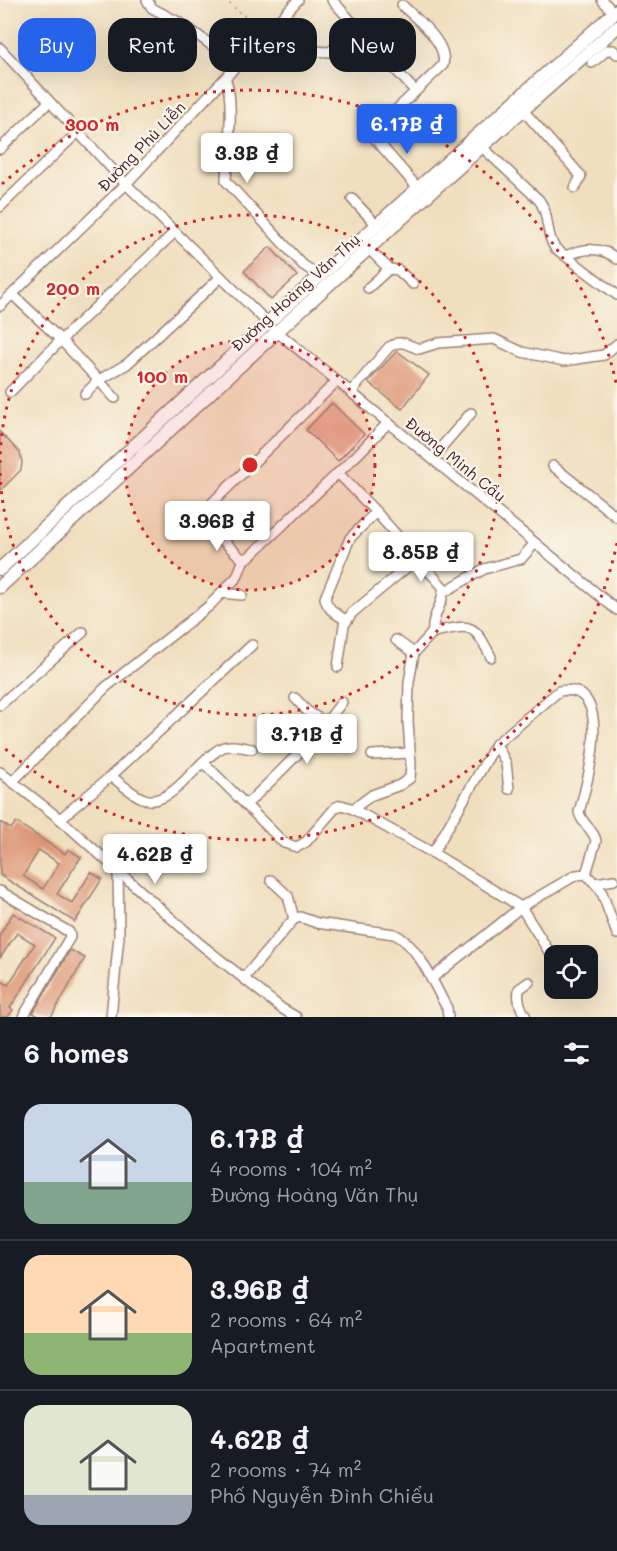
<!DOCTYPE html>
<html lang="en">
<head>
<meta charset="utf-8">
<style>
  body { margin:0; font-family:Mali,sans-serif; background:#242831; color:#f1f3f6; height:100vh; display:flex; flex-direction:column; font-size:22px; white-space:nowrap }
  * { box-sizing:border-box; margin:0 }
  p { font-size:20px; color:#9ea1a6 }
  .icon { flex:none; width:33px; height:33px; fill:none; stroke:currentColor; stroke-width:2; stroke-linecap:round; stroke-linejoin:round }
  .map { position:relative; height:1017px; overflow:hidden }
  .side { display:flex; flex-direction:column; background:#171b24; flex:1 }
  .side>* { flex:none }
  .guide { position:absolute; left:18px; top:18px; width:582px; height:54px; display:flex; gap:12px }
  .controls { position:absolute; left:544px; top:945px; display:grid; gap:12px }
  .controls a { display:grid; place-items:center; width:54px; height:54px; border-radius:12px; background:#171b24; box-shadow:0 6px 24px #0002; font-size:30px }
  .price { position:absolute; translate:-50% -51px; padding:0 14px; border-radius:6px; background:#fff; color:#222; font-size:20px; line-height:39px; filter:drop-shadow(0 2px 3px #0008) }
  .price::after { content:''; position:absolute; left:50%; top:36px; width:18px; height:14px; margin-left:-9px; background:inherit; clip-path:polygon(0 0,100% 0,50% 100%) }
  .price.active { background:#2563eb; color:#fff }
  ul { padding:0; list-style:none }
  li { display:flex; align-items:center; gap:18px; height:150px; padding:0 24px }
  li+li { border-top:2px solid #363941 }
  li span { display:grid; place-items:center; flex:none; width:168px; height:120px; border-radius:18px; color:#555 }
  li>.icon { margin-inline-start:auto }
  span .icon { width:72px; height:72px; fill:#fffc; stroke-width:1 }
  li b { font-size:26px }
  h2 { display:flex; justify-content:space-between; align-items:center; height:72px; padding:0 24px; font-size:26px }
  .tag { padding:0 21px; border-radius:18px; background:#171b24; box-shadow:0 6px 24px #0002; font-size:21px; line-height:54px }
  .tag.active { background:#2563eb; color:#fff }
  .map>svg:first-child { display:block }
</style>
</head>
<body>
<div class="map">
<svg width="617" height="1017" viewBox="0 0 617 1017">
  <rect width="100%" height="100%" fill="#fbf7ec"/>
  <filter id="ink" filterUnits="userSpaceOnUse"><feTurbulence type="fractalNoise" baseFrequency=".0167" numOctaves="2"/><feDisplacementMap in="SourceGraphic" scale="12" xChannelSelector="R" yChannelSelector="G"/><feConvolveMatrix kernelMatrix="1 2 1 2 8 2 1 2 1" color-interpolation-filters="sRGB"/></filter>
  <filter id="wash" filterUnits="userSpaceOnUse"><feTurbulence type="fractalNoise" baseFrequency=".008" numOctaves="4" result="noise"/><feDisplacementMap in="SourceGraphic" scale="24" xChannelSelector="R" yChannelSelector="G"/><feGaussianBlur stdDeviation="1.35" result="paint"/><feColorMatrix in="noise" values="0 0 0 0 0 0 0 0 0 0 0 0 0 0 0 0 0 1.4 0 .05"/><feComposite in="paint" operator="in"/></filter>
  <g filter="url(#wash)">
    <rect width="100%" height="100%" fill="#f0dfbe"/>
    <g id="blocks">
      <g fill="#dd9473" fill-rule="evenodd">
        <path d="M 270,247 L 297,276 L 271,300 L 244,271 Z"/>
        <path d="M 397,351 L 429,375 L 402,409 L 368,382 Z"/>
        <path d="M 332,403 L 364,434 L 338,461 L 306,430 Z"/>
        <path d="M 0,432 L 20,453 L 22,462 L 21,470 L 0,491 Z"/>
        <path d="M 0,822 L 11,829 L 16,822 L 65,854 L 68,849 L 81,857 L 57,894 L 72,903 L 91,872 L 102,879 L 75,922 L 0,875 ZM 39,850 L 59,863 L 43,889 L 23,876 Z"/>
        <path d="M 13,913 L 55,938 L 10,1008 L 13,1010 L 8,1017 L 0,1017 L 0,980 L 8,985 L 35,944 L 17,933 L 0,958 L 0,934 Z"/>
        <path d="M 70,950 L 85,958 L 51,1017 L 40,1017 L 33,1013 Z"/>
      </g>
    </g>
  </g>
  <g filter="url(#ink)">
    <use href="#blocks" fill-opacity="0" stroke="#9d7f74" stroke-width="1.5"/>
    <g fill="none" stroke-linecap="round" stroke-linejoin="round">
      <g stroke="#9d7f74" stroke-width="12">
        <g id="minor">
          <path d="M 147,0 L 152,8 L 184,25 L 238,65"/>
          <path d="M 332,0 L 415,91"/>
          <path d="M 602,0 L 614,13"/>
          <path d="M 402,5 C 417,20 448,42 443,65 L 371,134 L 417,187"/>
          <path d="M 267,34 L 291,50 L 330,52 L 356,27"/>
          <path d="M 0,48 L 126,184 L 268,323"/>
          <path d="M 592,63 L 607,50 L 613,50 L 617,54"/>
          <path d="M 226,80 C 235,104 227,154 226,181 L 303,265 L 320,276"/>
          <path d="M 522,109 L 581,176 L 575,188"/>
          <path d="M 481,146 L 539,200 C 550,214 545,234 555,248 L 617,295"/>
          <path d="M 0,149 L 49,102"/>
          <path d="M 352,199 L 377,225"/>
          <path d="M 0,207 L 78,132"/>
          <path d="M 368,248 L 389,269 L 398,270 L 413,284"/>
          <path d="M 566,256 C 583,248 602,246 617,259"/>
          <path d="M 368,288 L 389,269"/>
          <path d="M 13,295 L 61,340 L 115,398"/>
          <path d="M 0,306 L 126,184 L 298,0"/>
          <path d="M 276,331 L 617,610"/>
          <path d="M 337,381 L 212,503 C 199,526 225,541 240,557 L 244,559 L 249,557 L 357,455 L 388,423"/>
          <path d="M 10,392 L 61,340 L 175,232"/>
          <path d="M 351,392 L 389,347 L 397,343 L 404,343 L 419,349 L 438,343 L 494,339 L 522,352 L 564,361 L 604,355 L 617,344"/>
          <path d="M 85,394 L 99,380 L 127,364 L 221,277"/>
          <path d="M 432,458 L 471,413"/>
          <path d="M 553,466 L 617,517"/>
          <path d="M 338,473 L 376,512 L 443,587 C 445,604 431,614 433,632 C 471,625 473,621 491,657"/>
          <path d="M 444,592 L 484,569 L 521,559 L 535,543"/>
          <path d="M 221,593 L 242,595"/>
          <path d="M 347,621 C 337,614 328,611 325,598 L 350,538 L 376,512"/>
          <path d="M 396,640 L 414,653"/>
          <path d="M 338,667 L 344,625 L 352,613 L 418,558"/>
          <path d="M 295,698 L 307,711 L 326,723"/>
          <path d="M 0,705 L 83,632"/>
          <path d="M 496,744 L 506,763 L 509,789"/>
          <path d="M 372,755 L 410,753"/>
          <path d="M 203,762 C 225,743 224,744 252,749"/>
          <path d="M 0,772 L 60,819 L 199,943 L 281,1008 L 296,1017"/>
          <path d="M 111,776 C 120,783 131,793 142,798 C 164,809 188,776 203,762 L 284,843 L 297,847 L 306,842 L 336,807 L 341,805 L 351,808 L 433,853 L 521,907 L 548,950"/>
          <path d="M 12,782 L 106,687 L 209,606 L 237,577 L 244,559"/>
          <path d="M 246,805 C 280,772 314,740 342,702"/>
          <path d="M 353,809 L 372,795 L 400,785 L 410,778 L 411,765 L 408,721 L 409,682 L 414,653 L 433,632"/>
          <path d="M 60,819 L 111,776 L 252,645"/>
          <path d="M 433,853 L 496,744 L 559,691 C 617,681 587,784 579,812 C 581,824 594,829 596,841 L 586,874"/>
          <path d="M 271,880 L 288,896 L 294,919"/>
          <path d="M 596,883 L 614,880"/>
          <path d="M 0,891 L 69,932 L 70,937 L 23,1017"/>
          <path d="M 244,978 L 294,919 L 300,917 L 317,923 L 394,934 C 418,944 434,985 447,1008 L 448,1017"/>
          <path d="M 431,979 L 521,907 L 576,875 L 586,874 L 601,890 L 617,934"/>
          <path d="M 111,1017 L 119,936 L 118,869"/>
          <path d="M 526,1017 C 520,1008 517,1000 519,989 L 529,982"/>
        </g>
      </g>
      <g stroke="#9d7f74" stroke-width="15">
        <g id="major">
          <path d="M 0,569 L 283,309 L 617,10"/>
          <path d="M 0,587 C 204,398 408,210 617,27"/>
        </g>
      </g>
      <path stroke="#9d7f74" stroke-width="1.5" stroke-dasharray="1.5 4.5" stroke-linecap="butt" d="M 225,0 L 259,28"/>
      <use href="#minor" stroke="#fff" stroke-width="9"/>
      <use href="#major" stroke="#fff" stroke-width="12"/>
    </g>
  </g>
  <circle cx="250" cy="465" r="125" fill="#d62828" fill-opacity=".12"/>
  <g fill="none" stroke="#d62828" stroke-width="3" stroke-dasharray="3 6">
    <circle cx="250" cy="465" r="125"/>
    <path d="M0 463A250 250 0 1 1 0 467"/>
    <path d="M617 543A375 375 0 0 1 2 746M2 184A375 375 0 0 1 617 387"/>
  </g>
  <g text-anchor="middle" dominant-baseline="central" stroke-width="4.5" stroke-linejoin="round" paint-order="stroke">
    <g font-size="16" fill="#4a1f2b" stroke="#fbf7ec">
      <text transform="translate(141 146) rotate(-46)">Đường Phù Liễn</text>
      <text transform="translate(295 292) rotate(-42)">Đường Hoàng Văn Thụ</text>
      <text transform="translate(456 459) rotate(39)">Đường Minh Cầu</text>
    </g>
  </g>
  <circle cx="250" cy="465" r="9" fill="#d62828" stroke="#fbf7ec" stroke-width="3"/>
  <g font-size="18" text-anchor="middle" font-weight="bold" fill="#d62828" stroke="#fbf7ec" stroke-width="4.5" stroke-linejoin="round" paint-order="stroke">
    <text x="92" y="131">300 m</text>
    <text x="73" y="295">200 m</text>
    <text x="162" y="383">100 m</text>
  </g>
</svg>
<div class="controls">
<a><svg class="icon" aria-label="locate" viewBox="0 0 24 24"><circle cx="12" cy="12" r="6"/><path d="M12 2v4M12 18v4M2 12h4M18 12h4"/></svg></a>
</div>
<b class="price active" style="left:407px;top:155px">6.17B ₫</b>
<b class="price" style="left:247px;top:184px">3.3B ₫</b>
<b class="price" style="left:217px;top:552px">3.96B ₫</b>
<b class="price" style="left:421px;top:583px">8.85B ₫</b>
<b class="price" style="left:307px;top:765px">3.71B ₫</b>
<b class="price" style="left:155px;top:885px">4.62B ₫</b>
<div class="guide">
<a class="tag active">Buy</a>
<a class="tag">Rent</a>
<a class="tag">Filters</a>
<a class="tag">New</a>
</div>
</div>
<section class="side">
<h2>6 homes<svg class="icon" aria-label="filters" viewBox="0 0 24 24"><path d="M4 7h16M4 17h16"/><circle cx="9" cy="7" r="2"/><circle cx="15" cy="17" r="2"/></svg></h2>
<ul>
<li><span style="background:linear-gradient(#c9d6e8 65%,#7fa58c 0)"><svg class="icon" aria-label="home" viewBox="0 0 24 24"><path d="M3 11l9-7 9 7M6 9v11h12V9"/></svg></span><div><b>6.17B ₫</b><p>4 rooms · 104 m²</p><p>Đường Hoàng Văn Thụ</p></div></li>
<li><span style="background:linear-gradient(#ffd9b3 65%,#8fb573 0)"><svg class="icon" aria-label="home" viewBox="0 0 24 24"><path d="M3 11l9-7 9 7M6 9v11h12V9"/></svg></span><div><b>3.96B ₫</b><p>2 rooms · 64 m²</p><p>Apartment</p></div></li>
<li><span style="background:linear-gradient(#dfe7d0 75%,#9aa5b1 0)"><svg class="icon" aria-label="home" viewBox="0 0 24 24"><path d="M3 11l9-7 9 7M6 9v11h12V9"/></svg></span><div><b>4.62B ₫</b><p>2 rooms · 74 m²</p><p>Phố Nguyễn Đình Chiểu</p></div></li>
</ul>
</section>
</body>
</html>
